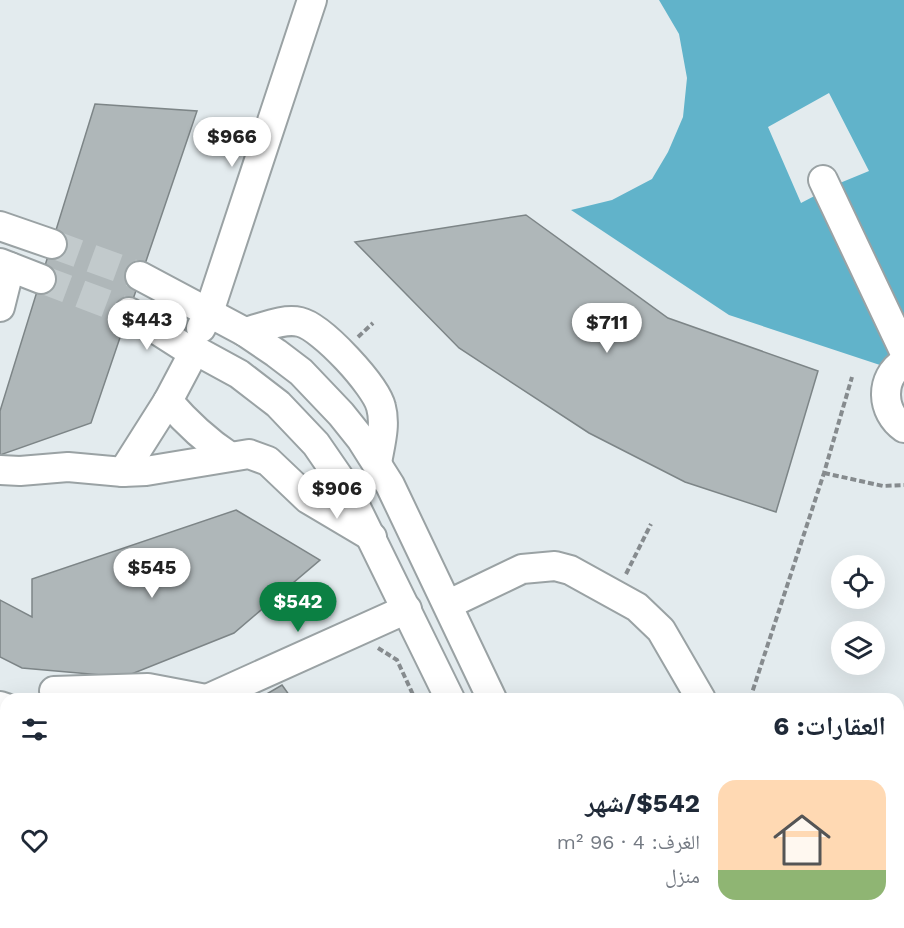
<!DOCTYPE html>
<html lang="ar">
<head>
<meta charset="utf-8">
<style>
  body { margin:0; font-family:"Work Sans","Noto Naskh Arabic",sans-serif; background:#f2f2f3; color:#1f2937; direction:rtl; height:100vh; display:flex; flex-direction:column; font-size:22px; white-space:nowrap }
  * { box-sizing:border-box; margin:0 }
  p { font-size:20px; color:#747a83 }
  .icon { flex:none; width:33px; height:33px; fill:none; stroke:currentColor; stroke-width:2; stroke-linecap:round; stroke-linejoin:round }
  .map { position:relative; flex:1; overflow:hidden; direction:ltr }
  .side { position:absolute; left:0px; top:693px; width:904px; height:236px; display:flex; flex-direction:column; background:#fff; border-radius:18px 18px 0 0; box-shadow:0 6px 24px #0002; direction:rtl }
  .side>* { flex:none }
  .buttons { position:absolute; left:831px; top:555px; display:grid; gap:12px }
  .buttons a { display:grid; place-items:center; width:54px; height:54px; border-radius:50%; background:#fff; box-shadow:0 6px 24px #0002; font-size:30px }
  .price { position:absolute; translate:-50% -51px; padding:0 14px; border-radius:21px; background:#fff; color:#222; font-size:20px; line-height:39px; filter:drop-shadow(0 2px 3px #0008) }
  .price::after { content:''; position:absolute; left:50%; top:36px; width:18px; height:14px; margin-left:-9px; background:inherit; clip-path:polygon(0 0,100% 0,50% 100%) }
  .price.current { background:#0b8043; color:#fff }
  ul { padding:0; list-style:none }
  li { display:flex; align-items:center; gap:18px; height:150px; padding:0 18px }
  li span { display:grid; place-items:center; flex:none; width:168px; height:120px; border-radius:18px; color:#555 }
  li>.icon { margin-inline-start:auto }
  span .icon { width:72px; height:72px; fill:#fffc; stroke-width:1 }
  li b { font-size:26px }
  h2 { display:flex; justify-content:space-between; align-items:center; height:72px; padding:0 18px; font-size:26px }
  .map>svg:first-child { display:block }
</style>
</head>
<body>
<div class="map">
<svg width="904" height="928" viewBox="0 0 904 928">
  <rect width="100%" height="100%" fill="#e3ebee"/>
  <path fill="#61b3ca" d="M 659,0 L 904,0 L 904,334 L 835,185 L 869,171 L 829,93 L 768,127 L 801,203 L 824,191 L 898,357 L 883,366 L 729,315 L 571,210 L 612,200 L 652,179 L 668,152 L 683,117 L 687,78 L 679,34 Z"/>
  <g fill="#afb7b9" stroke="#7d8587" stroke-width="1.5">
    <path d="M 95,104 L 197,111 L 91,423 L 0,455 L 0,411 Z"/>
    <path d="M 526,215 L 668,318 L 818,371 L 776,512 L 685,482 L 589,433 L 459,348 L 355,242 Z"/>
    <path d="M 236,510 L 320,560 L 234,633 L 124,677 L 22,668 L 0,657 L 0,600 L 32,617 L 32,579 Z"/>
    <path d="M 282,685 L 292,699 L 258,699 Z"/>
    <path d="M 904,719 L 904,909 L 898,912 L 898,720 Z"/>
    <path d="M 826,922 L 878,922 L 868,928 L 829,928 Z"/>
  </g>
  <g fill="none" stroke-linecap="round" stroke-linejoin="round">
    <g stroke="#c2cacc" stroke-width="28" stroke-dasharray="28 14" stroke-linecap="butt">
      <path d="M 52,244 L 140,276"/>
      <path d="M 41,279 L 129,312"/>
    </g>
    <g stroke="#9aa2a4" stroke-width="32">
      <g id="minor">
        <path d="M 823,180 L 904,351"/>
        <path d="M 0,226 L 52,244"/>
        <path d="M 0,263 L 41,279"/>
        <path d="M 140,276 L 245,332 L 276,353 L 301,372 L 341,414 L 361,439 L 390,485 L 492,699"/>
        <path d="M 0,307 L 10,267"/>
        <path d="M 129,312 L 190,351 L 195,350 L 239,374 L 278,404 L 316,444 L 347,489 L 450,699"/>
        <path d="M 201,328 L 209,312 L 312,0"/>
        <path d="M 245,332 C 262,328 283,318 300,322 C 322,327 376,386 381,407 C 386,425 380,445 377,463"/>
        <path d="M 904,362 C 879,378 881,412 904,428"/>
        <path d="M 168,401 C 186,422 205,440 229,456"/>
        <path d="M 0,470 L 20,471 L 68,467 L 123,472 L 146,471 L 249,454 L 268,461 L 308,499 L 372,537"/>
        <path d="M 123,472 L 168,401 L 195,350"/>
        <path d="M 449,604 L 522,569 L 555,566 L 570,570 L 637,607 L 661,630 L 701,699"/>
        <path d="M 54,691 L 148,688 L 206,699"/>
        <path d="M 207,699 L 407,609"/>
        <path d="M 0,706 L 6,708"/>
        <path d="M 574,922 L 579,928"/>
        <path d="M 616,922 L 621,928"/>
        <path d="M 892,926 L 893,928"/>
        <path d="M 475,928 L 483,922"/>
        <path d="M 813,928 L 814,922"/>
      </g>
    </g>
    <g stroke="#868b8e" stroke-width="4" stroke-dasharray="6 3" stroke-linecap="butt">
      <path d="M 358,337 L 373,323"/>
      <path d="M 824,473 L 883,486 L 904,485"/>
      <path d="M 626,574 L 651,524"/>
      <path d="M 378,648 L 397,660 L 415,699"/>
      <path d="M 750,699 L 824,473 L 852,377"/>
    </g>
    <use href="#minor" stroke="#fff" stroke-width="28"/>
  </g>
</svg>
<div class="buttons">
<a><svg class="icon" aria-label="locate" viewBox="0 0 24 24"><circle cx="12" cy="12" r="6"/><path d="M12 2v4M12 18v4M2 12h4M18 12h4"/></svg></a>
<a><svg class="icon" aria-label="layers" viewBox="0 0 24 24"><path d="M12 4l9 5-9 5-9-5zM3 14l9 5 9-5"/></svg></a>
</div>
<b class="price" style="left:232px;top:168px">$966</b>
<b class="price" style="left:147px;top:351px">$443</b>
<b class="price" style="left:607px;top:354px">$711</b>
<b class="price" style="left:337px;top:520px">$906</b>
<b class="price" style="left:152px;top:599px">$545</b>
<b class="price current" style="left:298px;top:633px">$542</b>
<section class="side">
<h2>العقارات: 6<svg class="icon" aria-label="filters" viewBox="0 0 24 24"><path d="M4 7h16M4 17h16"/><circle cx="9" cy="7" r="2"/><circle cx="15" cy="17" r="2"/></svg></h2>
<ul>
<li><span style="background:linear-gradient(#ffd9b3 75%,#8fb573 0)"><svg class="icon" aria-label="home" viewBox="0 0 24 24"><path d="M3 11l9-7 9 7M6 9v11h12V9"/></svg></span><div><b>$542/شهر</b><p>الغرف: 4 · 96 m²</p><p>منزل</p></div><svg class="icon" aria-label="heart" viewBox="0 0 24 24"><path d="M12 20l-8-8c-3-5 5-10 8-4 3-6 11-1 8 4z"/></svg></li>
</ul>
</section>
</div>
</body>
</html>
